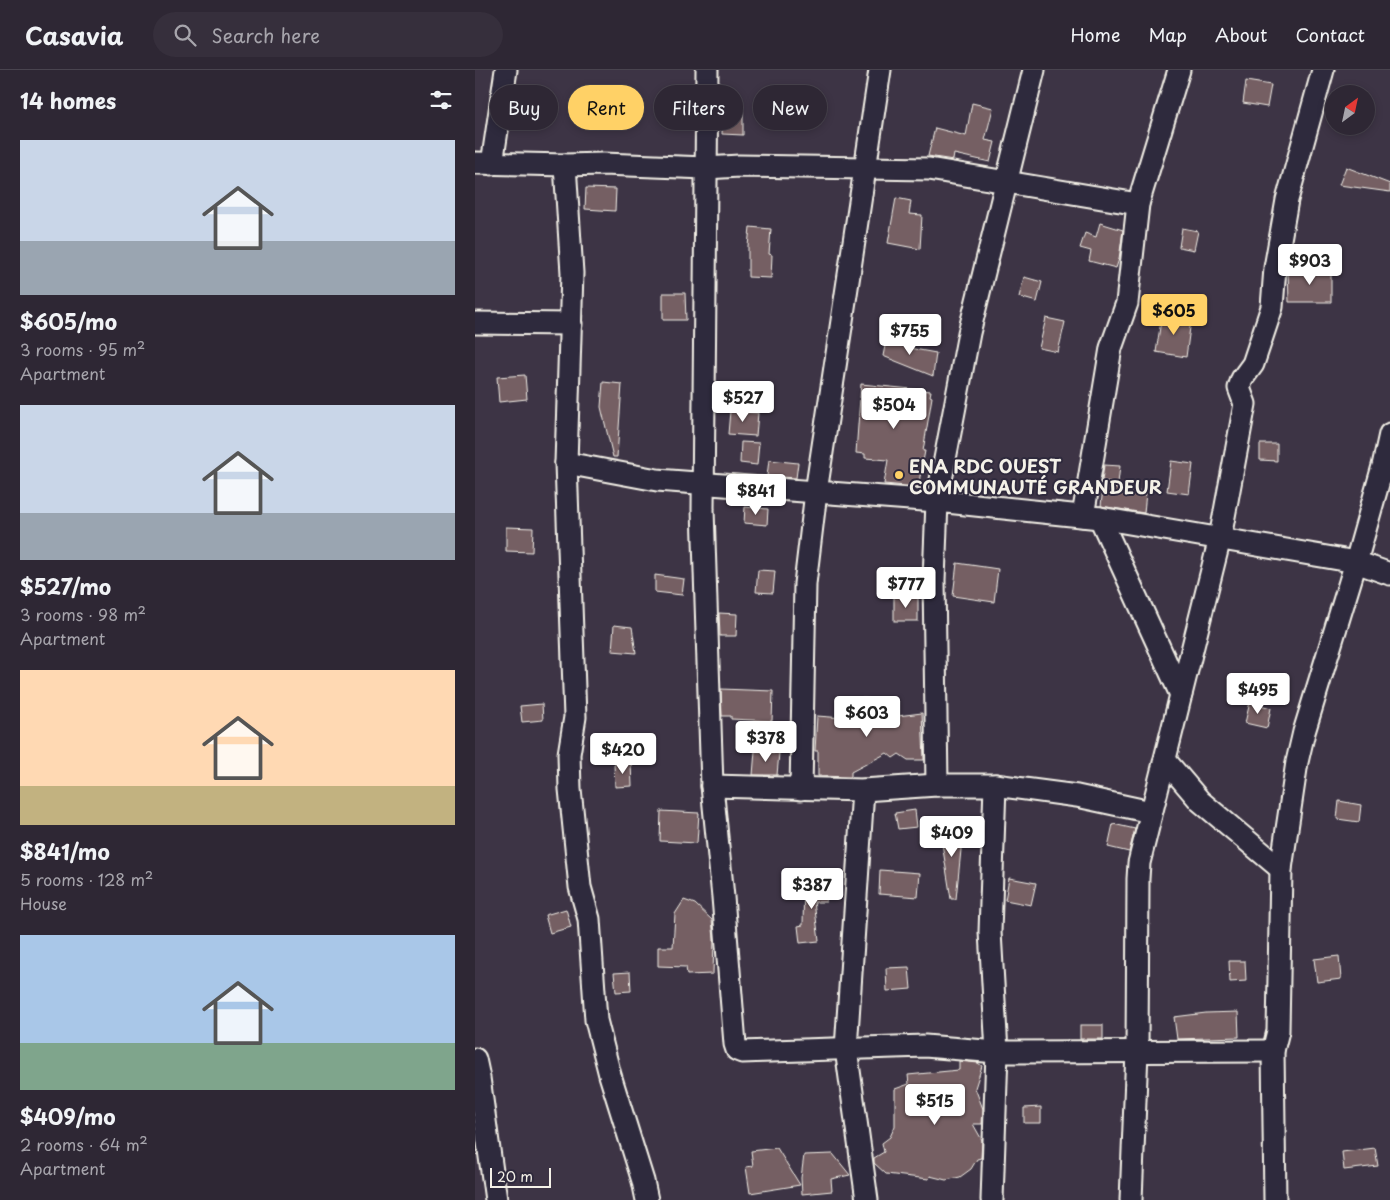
<!DOCTYPE html>
<html lang="en">
<head>
<meta charset="utf-8">
<style>
  body { margin:0; font-family:"Playpen Sans",sans-serif; background:#362f3c; color:#f1f3f6; height:100vh; display:flex; flex-direction:column; font-size:19px; white-space:nowrap }
  * { box-sizing:border-box; margin:0 }
  p { font-size:16px; color:#a7a5ac }
  .icon { flex:none; width:28px; height:28px; fill:none; stroke:currentColor; stroke-width:2; stroke-linecap:round; stroke-linejoin:round }
  .map { position:relative; flex:1; overflow:hidden }
  .sheet { display:flex; flex-direction:column; background:#2e2734; width:475px }
  .sheet>* { flex:none }
  .guide { position:absolute; left:15px; top:15px; width:475px; height:45px; display:flex; gap:10px }
  .needle { width:32px; rotate:33deg }
  .controls { position:absolute; left:850px; top:15px; display:grid; gap:10px }
  .controls a { display:grid; place-items:center; width:50px; height:50px; border-radius:50%; background:#2e2734; box-shadow:0 2px 8px #0003,0 0 0 1px #49444f; font-size:25px }
  .scale { position:absolute; left:15px; bottom:12px; width:61px; box-sizing:border-box; padding-left:5px; border:2px solid #f4f1e8; border-top:0; font-size:14px; line-height:18px; white-space:nowrap; color:#f4f1e8; -webkit-text-stroke:4px #2f2a3d; paint-order:stroke }
  .price { position:absolute; translate:-50% -42px; padding:0 11px; border-radius:5px; background:#fff; color:#222; font-size:16px; line-height:32px; filter:drop-shadow(0 1px 2px #0008) }
  .price::after { content:''; position:absolute; left:50%; top:30px; width:15px; height:11px; margin-left:-8px; background:inherit; clip-path:polygon(0 0,100% 0,50% 100%) }
  .price.active { background:#ffd166; color:#111 }
  ul { padding:0; list-style:none }
  li { display:grid; align-content:center; gap:10px; height:265px; padding:0 20px }
  li span { display:grid; place-items:center; height:155px; border-radius:0px; color:#555 }
  li>.icon { margin-inline-start:auto }
  span .icon { width:90px; height:90px; fill:#fffc; stroke-width:1 }
  li b { font-size:21px }
  h2 { display:flex; justify-content:space-between; align-items:center; height:60px; padding:0 20px; font-size:21px }
  .tag { padding:0 18px; border-radius:22px; background:#2e2734; box-shadow:0 2px 8px #0003,0 0 0 1px #49444f; font-size:18px; line-height:45px }
  .tag.active { background:#ffd166; color:#111 }
  header { display:flex; align-items:center; gap:30px; box-sizing:border-box; height:70px; padding:0 25px; background:#2e2734; border-bottom:1px solid #49444f }
  header strong { font-size:24px }
  nav { display:flex; gap:28px; margin-inline-start:auto; font-size:18px }
  .search { width:350px; height:45px; background:#362f3c; display:flex; align-items:center; gap:12px; box-sizing:border-box; padding:0 18px; border-radius:28px; color:#a7a5ac; font-size:19px }
  main { display:flex; flex:1; min-height:0 }
  .map>svg:first-child { display:block }
</style>
</head>
<body>
<header>
<strong>Casavia</strong>
<div class="search"><svg class="icon" aria-label="search" viewBox="0 0 24 24"><circle cx="10" cy="10" r="6"/><path d="M15 15l6 6"/></svg>Search here</div>
<nav><a>Home</a><a>Map</a><a>About</a><a>Contact</a></nav>
</header>
<main>
<section class="sheet">
<h2>14 homes<svg class="icon" aria-label="filters" viewBox="0 0 24 24"><path d="M4 7h16M4 17h16"/><circle cx="9" cy="7" r="2"/><circle cx="15" cy="17" r="2"/></svg></h2>
<ul>
<li><span style="background:linear-gradient(#c9d6e8 65%,#9aa5b1 0)"><svg class="icon" aria-label="home" viewBox="0 0 24 24"><path d="M3 11l9-7 9 7M6 9v11h12V9"/></svg></span><div><b>$605/mo</b><p>3 rooms · 95 m²</p><p>Apartment</p></div></li>
<li><span style="background:linear-gradient(#c9d6e8 70%,#9aa5b1 0)"><svg class="icon" aria-label="home" viewBox="0 0 24 24"><path d="M3 11l9-7 9 7M6 9v11h12V9"/></svg></span><div><b>$527/mo</b><p>3 rooms · 98 m²</p><p>Apartment</p></div></li>
<li><span style="background:linear-gradient(#ffd9b3 75%,#c2b280 0)"><svg class="icon" aria-label="home" viewBox="0 0 24 24"><path d="M3 11l9-7 9 7M6 9v11h12V9"/></svg></span><div><b>$841/mo</b><p>5 rooms · 128 m²</p><p>House</p></div></li>
<li><span style="background:linear-gradient(#a9c7e8 70%,#7fa58c 0)"><svg class="icon" aria-label="home" viewBox="0 0 24 24"><path d="M3 11l9-7 9 7M6 9v11h12V9"/></svg></span><div><b>$409/mo</b><p>2 rooms · 64 m²</p><p>Apartment</p></div></li>
</ul>
</section>
<div class="map">
<svg width="915" height="1130" viewBox="0 0 915 1130">
  <rect width="100%" height="100%" fill="#3d3445"/>
  <filter id="ink" filterUnits="userSpaceOnUse"><feTurbulence type="fractalNoise" baseFrequency=".02" numOctaves="2"/><feDisplacementMap in="SourceGraphic" scale="10" xChannelSelector="R" yChannelSelector="G"/><feConvolveMatrix kernelMatrix="1 2 1 2 8 2 1 2 1" color-interpolation-filters="sRGB"/></filter>
  <g filter="url(#ink)">
    <g fill="#755e64" stroke="#f4f1e8">
      <path d="M 771,11 L 796,15 L 792,37 L 768,33 Z"/>
      <path d="M 497,33 L 518,38 L 510,70 L 520,72 L 515,92 L 479,84 L 478,90 L 453,86 L 460,58 L 491,66 Z"/>
      <path d="M 248,41 L 268,41 L 268,65 L 247,64 Z"/>
      <path d="M 871,97 L 915,114 L 915,122 L 864,115 Z"/>
      <path d="M 111,118 L 141,119 L 140,141 L 110,139 Z"/>
      <path d="M 421,128 L 436,131 L 434,144 L 447,145 L 445,179 L 413,173 Z"/>
      <path d="M 625,153 L 648,160 L 644,189 L 641,198 L 614,191 L 616,181 L 605,178 L 610,163 L 621,167 Z"/>
      <path d="M 275,157 L 296,159 L 294,184 L 297,185 L 296,208 L 273,207 L 273,176 Z"/>
      <path d="M 707,158 L 723,161 L 719,180 L 704,177 Z"/>
      <path d="M 813,200 L 856,200 L 856,232 L 814,232 Z"/>
      <path d="M 549,207 L 567,212 L 562,232 L 544,227 Z"/>
      <path d="M 188,223 L 210,223 L 211,250 L 188,250 Z"/>
      <path d="M 687,245 L 716,250 L 711,287 L 681,282 Z"/>
      <path d="M 571,248 L 590,252 L 583,282 L 564,278 Z"/>
      <path d="M 412,266 L 439,279 L 461,283 L 458,306 L 408,286 Z"/>
      <path d="M 50,305 L 52,329 L 24,332 L 22,307 Z"/>
      <path d="M 128,312 L 147,314 L 142,387 L 138,387 L 126,337 Z"/>
      <path d="M 386,314 L 456,321 L 455,326 L 457,327 L 448,381 L 450,381 L 443,417 L 409,414 L 413,390 L 390,388 L 390,384 L 381,383 Z"/>
      <path d="M 255,341 L 283,343 L 281,366 L 253,364 Z"/>
      <path d="M 266,372 L 284,373 L 282,395 L 265,393 Z"/>
      <path d="M 785,374 L 802,374 L 802,391 L 785,390 Z"/>
      <path d="M 294,390 L 323,393 L 321,408 L 292,406 Z"/>
      <path d="M 696,391 L 718,394 L 714,424 L 692,421 Z"/>
      <path d="M 629,395 L 645,396 L 643,413 L 627,411 Z"/>
      <path d="M 628,417 L 671,422 L 669,443 L 626,436 Z"/>
      <path d="M 270,437 L 293,439 L 292,455 L 269,453 Z"/>
      <path d="M 31,457 L 58,458 L 57,482 L 31,481 Z"/>
      <path d="M 482,493 L 523,499 L 519,532 L 478,526 Z"/>
      <path d="M 283,500 L 300,501 L 298,523 L 281,522 Z"/>
      <path d="M 180,505 L 209,509 L 207,525 L 180,522 Z"/>
      <rect x="419" y="526" width="24" height="25"/>
      <path d="M 244,543 L 262,544 L 261,566 L 245,566 Z"/>
      <path d="M 139,555 L 157,557 L 161,583 L 137,581 Z"/>
      <path d="M 246,619 L 298,621 L 297,651 L 256,649 L 256,646 L 247,646 Z"/>
      <path d="M 378,628 L 415,629 L 414,647 L 447,643 L 449,690 L 433,690 L 424,684 L 418,688 L 412,683 L 376,702 L 376,707 L 343,706 L 343,681 L 340,681 L 342,646 L 382,649 Z"/>
      <path d="M 775,632 L 796,638 L 792,658 L 770,653 Z"/>
      <path d="M 67,634 L 68,650 L 47,652 L 45,636 Z"/>
      <path d="M 280,681 L 304,683 L 302,705 L 278,705 Z"/>
      <path d="M 156,693 L 157,716 L 140,717 L 139,694 Z"/>
      <path d="M 864,731 L 886,735 L 884,752 L 862,749 Z"/>
      <path d="M 440,740 L 442,757 L 423,759 L 420,743 Z"/>
      <path d="M 186,741 L 224,743 L 222,773 L 185,771 Z"/>
      <path d="M 638,754 L 660,759 L 654,782 L 633,777 Z"/>
      <path d="M 484,759 L 486,780 L 481,829 L 476,829 L 465,761 Z"/>
      <path d="M 405,800 L 445,803 L 443,827 L 404,824 Z"/>
      <path d="M 534,808 L 561,813 L 556,835 L 530,830 Z"/>
      <path d="M 329,811 L 352,812 L 351,832 L 339,832 L 344,871 L 325,873 L 323,856 L 328,855 Z"/>
      <path d="M 209,830 L 220,834 L 237,850 L 239,868 L 238,904 L 212,905 L 211,897 L 183,896 L 183,877 L 198,877 L 200,844 Z"/>
      <path d="M 91,839 L 96,857 L 75,863 L 70,845 Z"/>
      <path d="M 864,886 L 866,909 L 842,912 L 839,889 Z"/>
      <path d="M 754,891 L 770,891 L 771,911 L 755,912 Z"/>
      <path d="M 434,897 L 436,919 L 412,921 L 411,898 Z"/>
      <path d="M 155,902 L 156,921 L 141,922 L 139,903 Z"/>
      <path d="M 763,942 L 764,967 L 702,969 L 699,947 L 731,943 Z"/>
      <rect x="605" y="955" width="23" height="14"/>
      <path d="M 484,991 L 503,993 L 507,996 L 500,1018 L 508,1039 L 507,1054 L 498,1054 L 507,1070 L 506,1088 L 502,1089 L 496,1099 L 485,1107 L 471,1110 L 455,1106 L 454,1109 L 411,1104 L 399,1093 L 399,1088 L 409,1082 L 407,1073 L 415,1067 L 420,1056 L 420,1019 L 434,1014 L 433,1005 L 484,1000 Z"/>
      <path d="M 566,1037 L 566,1053 L 549,1053 L 549,1038 Z"/>
      <path d="M 302,1078 L 325,1115 L 275,1123 L 271,1097 L 278,1096 L 276,1081 Z"/>
      <path d="M 900,1078 L 903,1096 L 869,1100 L 867,1082 Z"/>
      <path d="M 358,1084 L 375,1105 L 356,1109 L 357,1121 L 327,1124 L 326,1108 L 329,1085 Z"/>
    </g>
    <g fill="none" stroke-linecap="round" stroke-linejoin="round">
      <g stroke="#f4f1e8" stroke-width="25">
        <g id="minor">
          <path d="M 232,0 L 228,439 L 237,716 L 248,827 L 260,974 L 262,980 L 267,982 L 450,976 L 522,982 L 798,981"/>
          <path d="M 0,93 L 90,95 L 128,94 L 231,98 L 264,96 L 454,99 L 663,134"/>
          <path d="M 17,94 L 31,0"/>
          <path d="M 90,95 L 97,203 L 91,393 L 100,647 L 94,684 L 95,719 L 105,817 L 114,849 L 121,950 L 135,1005 L 168,1111 L 172,1130"/>
          <path d="M 0,253 L 96,254"/>
          <path d="M 91,393 L 182,410 L 462,431 L 625,448 L 881,492 L 915,504"/>
          <path d="M 608,446 L 636,278 L 652,233 L 663,134 L 704,0"/>
          <path d="M 625,448 L 706,625"/>
          <path d="M 690,690 L 725,731 L 806,799"/>
          <path d="M 462,715 L 459,510 L 462,431 L 494,263 L 559,0"/>
          <path d="M 237,716 L 388,720 L 462,715 L 520,715 L 602,726 L 676,742"/>
          <path d="M 326,719 L 330,514 L 341,422 L 405,0"/>
          <path d="M 388,720 L 371,979 L 392,1130"/>
          <path d="M 0,989 L 4,1008 L 21,1130"/>
          <path d="M 517,1130 L 522,982 L 515,862 L 520,715"/>
          <path d="M 656,1130 L 662,981 L 663,809 L 664,793 L 745,468 L 770,334 L 764,318 L 767,309 L 778,294 L 797,237 L 800,198 L 812,130 L 848,0"/>
          <path d="M 800,1130 L 798,981 L 803,961 L 806,799 L 822,692 L 829,662 L 881,492 L 908,396 L 915,364"/>
        </g>
      </g>
      <use href="#minor" stroke="#2f2a3d" stroke-width="21"/>
    </g>
  </g>
  <circle fill="#ffd166" stroke="#2f2a3d" stroke-width="2" cx="424" cy="405" r="5"/>
  <g text-anchor="middle" dominant-baseline="central" stroke-width="4" stroke-linejoin="round" paint-order="stroke">
    <g font-size="18" font-weight="bold" fill="#f4f1e8" stroke="#2f2a3d" text-anchor="start">
      <text x="434" y="395">ENA RDC OUEST<tspan x="434" dy="21">COMMUNAUTÉ GRANDEUR</tspan></text>
    </g>
  </g>
</svg>
<div class="controls">
<a><svg class="needle" viewBox="-14 -14 28 28"><path d="M0-13l5 13h-10z" fill="#e53935"/><path d="M0 13l5-13h-10z" fill="#a7a5ac"/></svg></a>
</div>
<div class="scale">20 m</div>
<b class="price" style="left:835px;top:216px">$903</b>
<b class="price active" style="left:699px;top:266px">$605</b>
<b class="price" style="left:435px;top:286px">$755</b>
<b class="price" style="left:268px;top:353px">$527</b>
<b class="price" style="left:419px;top:360px">$504</b>
<b class="price" style="left:281px;top:446px">$841</b>
<b class="price" style="left:431px;top:539px">$777</b>
<b class="price" style="left:783px;top:645px">$495</b>
<b class="price" style="left:392px;top:668px">$603</b>
<b class="price" style="left:291px;top:693px">$378</b>
<b class="price" style="left:148px;top:705px">$420</b>
<b class="price" style="left:477px;top:788px">$409</b>
<b class="price" style="left:337px;top:840px">$387</b>
<b class="price" style="left:460px;top:1056px">$515</b>
<div class="guide">
<a class="tag">Buy</a>
<a class="tag active">Rent</a>
<a class="tag">Filters</a>
<a class="tag">New</a>
</div>
</div>
</main>
</body>
</html>
